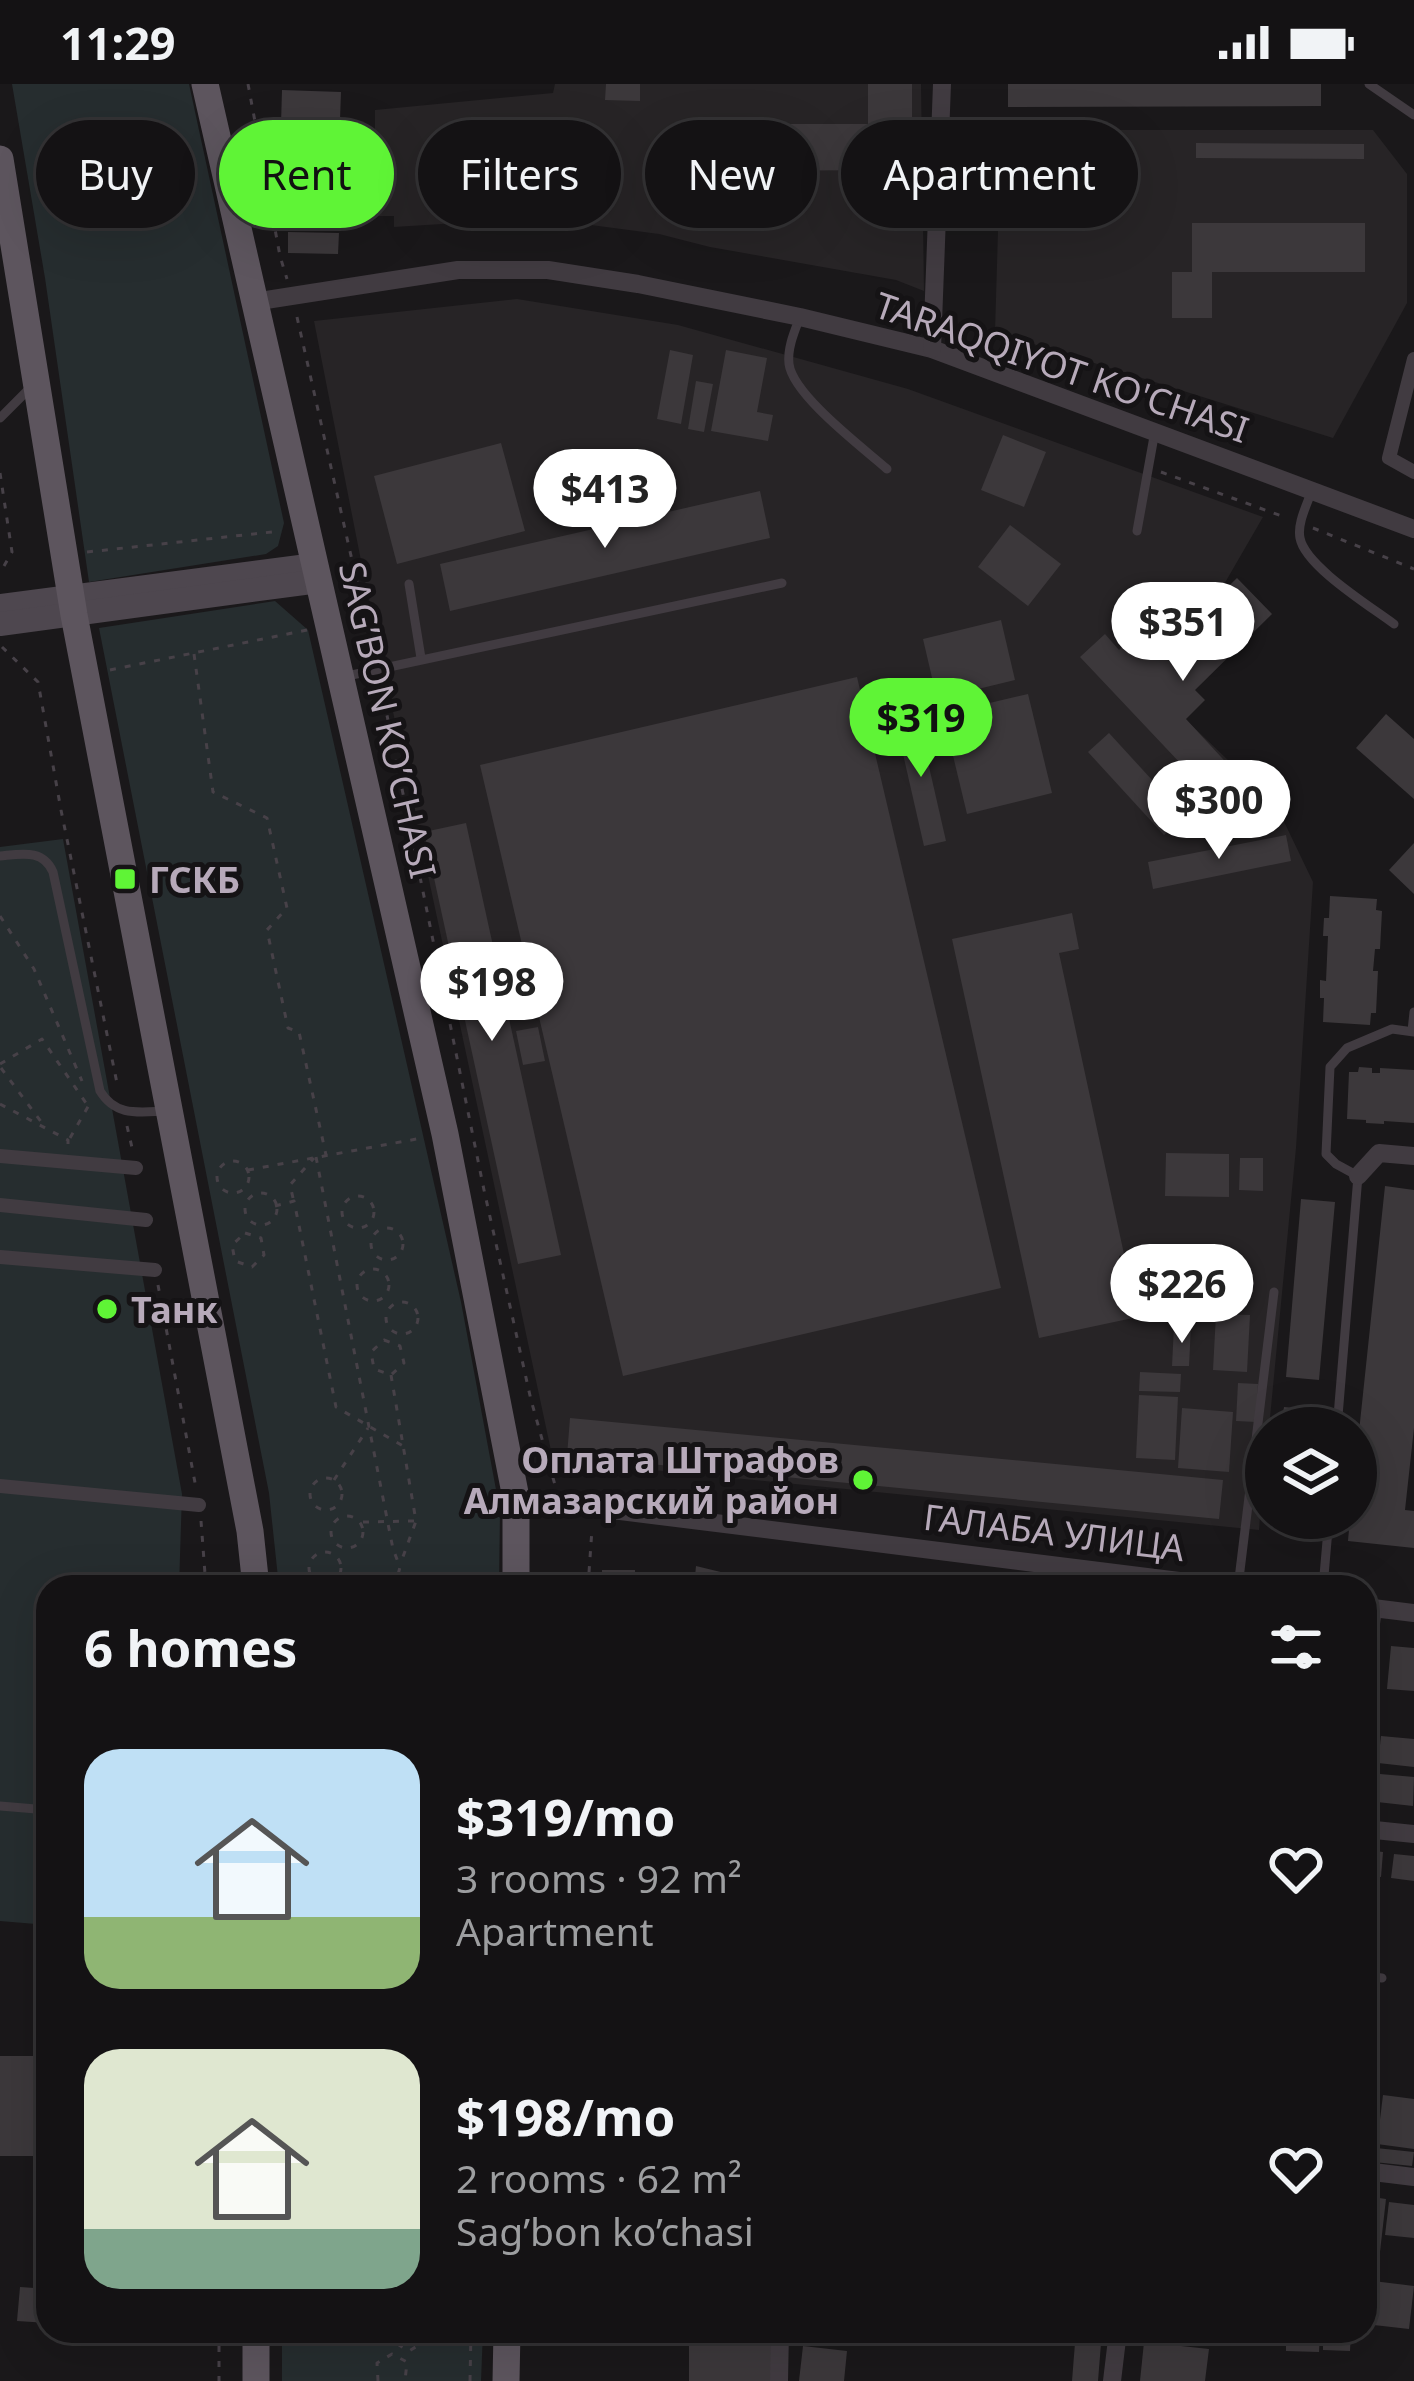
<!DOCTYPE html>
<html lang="en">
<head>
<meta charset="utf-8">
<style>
  body { margin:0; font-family:"Noto Sans",sans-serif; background:#212022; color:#f1f3f6; height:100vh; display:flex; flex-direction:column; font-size:45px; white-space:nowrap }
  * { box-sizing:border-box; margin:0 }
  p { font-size:39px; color:#9d9ea0 }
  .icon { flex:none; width:66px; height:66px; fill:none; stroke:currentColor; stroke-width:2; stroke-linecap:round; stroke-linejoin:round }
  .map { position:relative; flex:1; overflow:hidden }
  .details { position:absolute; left:36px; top:1491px; width:1341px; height:768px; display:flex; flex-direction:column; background:#141214; border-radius:36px; box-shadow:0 12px 48px #0002,0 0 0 3px #333234 }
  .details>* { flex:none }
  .banner { position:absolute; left:36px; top:36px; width:1344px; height:108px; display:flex; gap:24px }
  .tools { position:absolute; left:1245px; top:1323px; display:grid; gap:24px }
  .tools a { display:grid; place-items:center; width:132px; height:132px; border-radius:50%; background:#141214; box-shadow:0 12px 48px #0002,0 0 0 3px #333234; font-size:60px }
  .price { position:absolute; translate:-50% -102px; padding:0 27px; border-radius:42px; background:#fff; color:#222; font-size:39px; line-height:78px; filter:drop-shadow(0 3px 6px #0008) }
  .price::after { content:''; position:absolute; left:50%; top:72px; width:36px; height:27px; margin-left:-18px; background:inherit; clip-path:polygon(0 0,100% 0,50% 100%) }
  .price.active { background:#5ff436; color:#111 }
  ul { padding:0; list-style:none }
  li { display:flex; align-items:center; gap:36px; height:300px; padding:0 48px }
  li span { display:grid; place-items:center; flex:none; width:336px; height:240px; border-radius:36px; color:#555 }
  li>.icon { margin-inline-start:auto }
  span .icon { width:144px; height:144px; fill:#fffc; stroke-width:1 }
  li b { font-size:51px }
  h2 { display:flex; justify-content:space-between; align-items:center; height:144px; padding:0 48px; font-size:51px }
  .chip { padding:0 42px; border-radius:54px; background:#141214; box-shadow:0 12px 48px #0002,0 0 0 3px #333234; font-size:42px; line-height:108px }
  .chip.active { background:#5ff436; color:#111 }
  .status { display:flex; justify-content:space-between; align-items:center; height:84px; padding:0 60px; background:#141214; direction:ltr }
  .status svg { height:33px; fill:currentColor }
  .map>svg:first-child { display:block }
</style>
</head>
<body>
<div class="status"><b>11:29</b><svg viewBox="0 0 49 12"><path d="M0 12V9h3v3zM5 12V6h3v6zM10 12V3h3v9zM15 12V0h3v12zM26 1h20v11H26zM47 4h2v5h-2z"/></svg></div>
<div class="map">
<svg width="1414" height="2297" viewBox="0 0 1414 2297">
  <rect width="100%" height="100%" fill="#1a181a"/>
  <g fill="#272426">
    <path d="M 555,0 L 921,0 L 924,207 L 896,196 L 710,163 L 659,150 L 538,134 L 394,143 L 394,132 L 375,132 L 375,26 L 553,9 Z"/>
    <path d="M 1001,46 L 1373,46 L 1407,90 L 1407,219 L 1333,354 L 995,248 Z"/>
    <path d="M 517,215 L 678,241 L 908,305 L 1263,433 L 1160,611 L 1277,723 L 1313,798 L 1296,1064 L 1269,1344 L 1266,1344 L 1259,1446 L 553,1376 L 364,492 L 314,237 Z"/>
  </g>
  <g fill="#262d2f">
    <path d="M 12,0 L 189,0 L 284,439 L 278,462 L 266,470 L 89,498 L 45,194 Z"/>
    <path d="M 275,517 L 308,546 L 461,1218 L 500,1427 L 499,1503 L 279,1503 L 269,1409 L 99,544 Z"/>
    <path d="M 63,755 L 182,1410 L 179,1503 L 48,1503 L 48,1841 L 0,1837 L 0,763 Z"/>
    <path d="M 282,2247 L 483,2247 L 481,2297 L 282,2297 Z"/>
  </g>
  <g fill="#3c383b">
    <path d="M 606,0 L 640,0 L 640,17 L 605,16 Z"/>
    <path d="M 868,0 L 912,0 L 912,48 L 890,48 L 891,86 L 721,87 L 721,40 L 868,40 Z"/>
    <path d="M 1008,0 L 1321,0 L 1321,22 L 1008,23 Z"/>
    <path d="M 282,6 L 341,8 L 336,146 L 278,144 Z"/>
    <path d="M 1196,59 L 1364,60 L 1364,75 L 1196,74 Z"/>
    <path d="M 1192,139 L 1365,139 L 1365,188 L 1212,188 L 1212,234 L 1172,234 L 1172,188 L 1192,188 Z"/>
    <path d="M 288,148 L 339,149 L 338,170 L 288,169 Z"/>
    <path d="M 670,266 L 693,271 L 681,340 L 657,335 Z"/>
    <path d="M 726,266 L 767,274 L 757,328 L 773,331 L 768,357 L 711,347 Z"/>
    <path d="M 696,297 L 713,300 L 704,348 L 688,345 Z"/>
    <path d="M 1003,351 L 1046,368 L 1024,423 L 981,406 Z"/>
    <path d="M 501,359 L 525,447 L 397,480 L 374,392 Z"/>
    <path d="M 760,407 L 770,454 L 450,527 L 440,480 Z"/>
    <path d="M 1010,441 L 1061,480 L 1028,522 L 978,483 Z"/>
    <path d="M 1237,494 L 1272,530 L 1195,606 L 1205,616 L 1186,635 L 1257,712 L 1233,735 L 1080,573 L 1105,550 L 1119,566 L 1149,536 L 1172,558 Z"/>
    <path d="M 1001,536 L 1015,596 L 937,615 L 923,555 Z"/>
    <path d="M 857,593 L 1001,1204 L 623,1292 L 480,681 Z"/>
    <path d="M 1028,610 L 1052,709 L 967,730 L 943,630 Z"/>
    <path d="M 917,630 L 946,757 L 924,762 L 895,635 Z"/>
    <path d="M 1386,630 L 1414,655 L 1414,715 L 1356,664 Z"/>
    <path d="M 1109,649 L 1185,732 L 1164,751 L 1088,668 Z"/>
    <path d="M 466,739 L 561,1171 L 518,1180 L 424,748 Z"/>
    <path d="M 1286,751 L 1291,777 L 1153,805 L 1148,778 Z"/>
    <path d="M 1414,759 L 1414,810 L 1389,786 Z"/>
    <path d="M 1330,812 L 1377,815 L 1376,826 L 1382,827 L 1380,865 L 1375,865 L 1373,887 L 1378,887 L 1376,929 L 1371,929 L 1370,941 L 1323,938 L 1324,914 L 1320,914 L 1320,896 L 1326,897 L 1328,852 L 1323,852 L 1324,834 L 1329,834 Z"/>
    <path d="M 1072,829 L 1079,865 L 1059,869 L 1124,1170 L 1119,1172 L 1133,1234 L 1039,1254 L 952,855 Z"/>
    <path d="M 538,943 L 545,977 L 523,981 L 516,947 Z"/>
    <path d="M 1359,983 L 1372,984 L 1372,989 L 1380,989 L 1380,984 L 1414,986 L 1414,1039 L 1384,1037 L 1384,1040 L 1366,1039 L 1366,1036 L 1347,1035 L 1349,988 L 1358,988 Z"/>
    <path d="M 1166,1069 L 1229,1070 L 1229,1113 L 1165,1112 Z"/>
    <path d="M 1240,1074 L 1263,1074 L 1263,1107 L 1239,1106 Z"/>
    <path d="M 1385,1102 L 1414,1106 L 1414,1344 L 1405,1426 L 1414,1427 L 1414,1464 L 1348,1457 L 1350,1434 L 1356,1434 L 1356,1376 Z"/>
    <path d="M 1301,1115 L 1335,1118 L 1319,1296 L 1286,1293 Z"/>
    <path d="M 1216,1230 L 1250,1231 L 1247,1288 L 1213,1286 Z"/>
    <path d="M 1174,1242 L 1191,1242 L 1189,1282 L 1172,1282 Z"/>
    <path d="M 1140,1288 L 1181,1290 L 1180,1308 L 1139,1307 Z"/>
    <path d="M 1238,1299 L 1258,1300 L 1256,1338 L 1236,1337 Z"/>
    <path d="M 1139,1311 L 1178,1313 L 1175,1376 L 1136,1374 Z"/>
    <path d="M 1284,1323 L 1323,1327 L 1321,1344 L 1281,1344 Z"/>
    <path d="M 1182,1324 L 1233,1328 L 1229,1388 L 1178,1384 Z"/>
    <path d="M 570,1334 L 1223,1396 L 1219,1435 L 567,1372 Z"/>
    <path d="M 1271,1434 L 1310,1434 L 1309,1442 L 1270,1438 Z"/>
    <path d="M 696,1482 L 729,1490 L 727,1503 L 694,1503 Z"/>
    <rect x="602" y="1486" width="33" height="17"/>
    <path d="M 744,1492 L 777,1495 L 776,1503 L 743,1503 Z"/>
    <path d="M 1391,1562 L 1414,1564 L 1414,1607 L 1387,1605 Z"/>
    <path d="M 1381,1652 L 1414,1655 L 1414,1683 L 1378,1679 Z"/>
    <path d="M 1380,1690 L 1414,1693 L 1413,1722 L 1377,1718 Z"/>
    <path d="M 1365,1766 L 1383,1768 L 1381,1793 L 1365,1791 Z"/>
    <path d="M 1394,1770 L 1414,1772 L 1414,1797 L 1391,1794 Z"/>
    <path d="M 1365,1853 L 1375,1855 L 1373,1879 L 1365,1878 Z"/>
    <path d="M 1365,1903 L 1379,1905 L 1376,1930 L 1365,1928 Z"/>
    <rect x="0" y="1972" width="48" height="100"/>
    <path d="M 1383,2011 L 1414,2015 L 1414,2065 L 1377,2060 Z"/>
    <path d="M 1365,2026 L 1376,2028 L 1372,2062 L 1365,2061 Z"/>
    <path d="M 1376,2064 L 1414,2068 L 1412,2082 L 1374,2078 Z"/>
    <path d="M 1365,2112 L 1386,2115 L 1377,2194 L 1365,2193 Z"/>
    <path d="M 1389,2118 L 1414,2121 L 1414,2154 L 1385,2151 Z"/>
    <path d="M 1365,2196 L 1414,2202 L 1409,2245 L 1365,2240 Z"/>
    <path d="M 20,2203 L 48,2205 L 48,2239 L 17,2237 Z"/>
    <path d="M 586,2247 L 620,2247 L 619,2259 L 586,2259 Z"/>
    <rect x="689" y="2247" width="83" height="50"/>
    <path d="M 909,2247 L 963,2247 L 963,2255 L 909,2250 Z"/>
    <path d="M 984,2247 L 1037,2247 L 1036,2258 L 984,2254 Z"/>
    <path d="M 1068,2247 L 1102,2247 L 1098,2297 L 1072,2297 L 1075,2259 L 1068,2258 Z"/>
    <path d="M 1146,2247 L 1181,2247 L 1179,2257 L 1145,2254 Z"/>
    <path d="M 1286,2247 L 1320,2247 L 1319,2268 L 1286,2267 Z"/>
    <path d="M 1323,2247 L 1351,2247 L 1350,2267 L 1323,2266 Z"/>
    <path d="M 1144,2258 L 1209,2265 L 1205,2297 L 1140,2297 Z"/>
    <path d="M 803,2262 L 847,2267 L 844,2297 L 799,2297 Z"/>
  </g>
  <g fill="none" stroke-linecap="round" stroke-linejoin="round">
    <g stroke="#474148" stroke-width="3" stroke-dasharray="6 9" stroke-linecap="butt">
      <path d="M 248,0 L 280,172 L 287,195"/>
      <path d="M 297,233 L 373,569"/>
      <path d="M 1161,388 L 1287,434"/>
      <path d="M 0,389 L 12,468 L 0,489"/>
      <path d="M 1313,444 L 1414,485"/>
      <path d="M 87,468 L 281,447"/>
      <path d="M 2,563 L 38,598 L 61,726 L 118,1004"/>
      <path d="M 194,570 L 213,708 L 267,734 L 287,824 L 267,846 L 288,944 L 299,948 L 326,1071"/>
      <path d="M 110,586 L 307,546"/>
      <path d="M 381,602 L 484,1106 L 531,1316 L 555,1401"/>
      <path d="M 0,832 L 34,885 L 82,997"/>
      <path d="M 0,980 L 42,955 L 88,1022"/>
      <path d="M 1,984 L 45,1043"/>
      <path d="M 0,1020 L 68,1056 L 68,1061"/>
      <path d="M 127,1042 L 133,1068"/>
      <path d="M 70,1054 L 89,1021"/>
      <path d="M 316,1073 L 393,1465 L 400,1483 L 395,1503"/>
      <circle cx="233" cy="1093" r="16"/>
      <path d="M 248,1086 L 422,1054"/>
      <circle cx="261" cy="1125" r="16"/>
      <circle cx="358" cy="1128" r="16"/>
      <path d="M 293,1114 L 290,1101 L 314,1074"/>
      <path d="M 275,1122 L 294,1117 L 336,1323 L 403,1362"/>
      <circle cx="387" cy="1160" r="16"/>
      <path d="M 245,1149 L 261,1154 L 264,1171 L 252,1183 L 235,1177 L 232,1161 Z"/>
      <circle cx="373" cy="1201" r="16"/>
      <path d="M 158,1201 L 196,1404"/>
      <circle cx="402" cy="1234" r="16"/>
      <path d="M 384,1256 L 400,1262 L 404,1279 L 391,1291 L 374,1285 L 371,1268 Z"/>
      <path d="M 391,1291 L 416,1437 L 400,1481"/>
      <circle cx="326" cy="1410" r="16"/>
      <path d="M 334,1396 L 368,1344"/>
      <circle cx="347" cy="1448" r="16"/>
      <path d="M 201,1437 L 206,1503"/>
      <path d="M 363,1438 L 414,1437"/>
      <circle cx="325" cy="1484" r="16"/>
      <path d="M 588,1503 L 592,1445"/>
      <path d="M 219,2247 L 219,2297"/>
      <path d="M 394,2247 L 394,2258 L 409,2267 L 424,2258 L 424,2247"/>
      <path d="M 378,2297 L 377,2279 L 392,2270 L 407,2278 L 405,2297"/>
      <path d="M 470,2297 L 471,2247"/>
    </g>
    <g stroke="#413b41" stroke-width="9">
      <path d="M 1369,0 L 1414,31"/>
      <path d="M 800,233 C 795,246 787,264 789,280 C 793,311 862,363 887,385"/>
      <path d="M 0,334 L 30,304"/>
      <path d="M 1312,406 C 1307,421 1297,439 1300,454 C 1305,482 1370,522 1394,540"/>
      <path d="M 1137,447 L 1155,347"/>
      <path d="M 409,500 L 421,574"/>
      <path d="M 347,592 L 782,499"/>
      <path d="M 0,772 C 22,770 43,765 53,788 L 100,1007 C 116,1033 139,1028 165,1027"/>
      <path d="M 1412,947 L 1414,928"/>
      <path d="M 1337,1344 L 1358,1092 L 1336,1080 L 1326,1070 L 1330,983 L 1347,964 L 1392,945 L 1414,948"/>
      <path d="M 1238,1503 L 1274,1208"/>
      <path d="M 1323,1503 L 1329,1434"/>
      <path d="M 0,1722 L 48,1726"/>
      <path d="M 1365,1892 L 1382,1894"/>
    </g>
    <g stroke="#413b41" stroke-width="14">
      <path d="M 1414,275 L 1389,374 L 1414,388"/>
      <path d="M 0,1072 L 136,1084"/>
      <path d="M 0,1121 L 146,1136"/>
      <path d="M 0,1173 L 155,1186"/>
      <path d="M 0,1402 L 199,1421"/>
    </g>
    <g stroke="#413b41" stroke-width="18">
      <path d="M 253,218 L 458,186 L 548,186 L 638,200 L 800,233 L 932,265 L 1414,445"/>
      <path d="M 932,265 L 942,0"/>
      <path d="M 1358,1092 L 1379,1069 L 1414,1072"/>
      <path d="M 516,1414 L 1227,1503"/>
      <path d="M 1365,1523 L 1414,1529"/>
      <path d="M 1365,1585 L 1373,1524"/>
      <path d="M 1365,1745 L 1414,1750"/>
      <path d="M 1365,2087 L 1414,2093"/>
      <path d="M 779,2297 L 780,2247"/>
      <path d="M 1112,2297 L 1118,2247"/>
    </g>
    <g stroke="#4e474f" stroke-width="24">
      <path d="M 0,522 L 315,481"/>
      <path d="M 0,540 L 319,497"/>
    </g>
    <g stroke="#5d555e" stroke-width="27">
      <path d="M 205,0 L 445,1050 L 516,1414 L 516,1503"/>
      <path d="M 0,75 L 74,531 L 250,1447 L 256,1503"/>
      <path d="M 256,2297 L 256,2247"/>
      <path d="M 506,2297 L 507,2247"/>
    </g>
  </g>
  <g fill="#5ff436" stroke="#151315" stroke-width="4.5">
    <rect x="113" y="783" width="24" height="24" rx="6"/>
    <circle cx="107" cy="1225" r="12"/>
    <circle cx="863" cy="1396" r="12"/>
  </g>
  <g text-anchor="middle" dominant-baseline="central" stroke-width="10" stroke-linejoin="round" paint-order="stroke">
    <g font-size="36" fill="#b7aaba" stroke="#151315">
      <text transform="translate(1062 283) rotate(19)">TARAQQIYOT KO'CHASI</text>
      <text transform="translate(388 636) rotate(77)">SAG’BON KO’CHASI</text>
      <text transform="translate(1054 1448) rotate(7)">ГАЛАБА УЛИЦА</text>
    </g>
    <g font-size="36" font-weight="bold" fill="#b7aaba" stroke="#151315" text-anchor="start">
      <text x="149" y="795">ГСКБ</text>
      <text x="131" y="1225">Танк</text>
      <text x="839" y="1375" text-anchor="end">Оплата Штрафов<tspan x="839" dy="41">Aлмазарский район</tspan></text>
    </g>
  </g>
</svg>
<div class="tools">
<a><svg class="icon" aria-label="layers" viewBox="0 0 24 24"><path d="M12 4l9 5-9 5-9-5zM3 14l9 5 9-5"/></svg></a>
</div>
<b class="price" style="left:605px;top:467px">$413</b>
<b class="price" style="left:1183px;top:600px">$351</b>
<b class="price active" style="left:921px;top:696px">$319</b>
<b class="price" style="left:1219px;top:778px">$300</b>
<b class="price" style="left:492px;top:960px">$198</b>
<b class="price" style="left:1182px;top:1262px">$226</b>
<div class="banner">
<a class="chip">Buy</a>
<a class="chip active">Rent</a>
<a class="chip">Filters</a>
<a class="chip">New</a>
<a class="chip">Apartment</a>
</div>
<section class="details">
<h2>6 homes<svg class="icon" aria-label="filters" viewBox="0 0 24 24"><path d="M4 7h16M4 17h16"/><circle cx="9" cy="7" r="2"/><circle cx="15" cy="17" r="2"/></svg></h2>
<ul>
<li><span style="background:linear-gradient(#bfe0f5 70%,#8fb573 0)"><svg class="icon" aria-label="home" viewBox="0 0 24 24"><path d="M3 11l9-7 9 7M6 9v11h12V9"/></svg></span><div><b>$319/mo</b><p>3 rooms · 92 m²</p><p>Apartment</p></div><svg class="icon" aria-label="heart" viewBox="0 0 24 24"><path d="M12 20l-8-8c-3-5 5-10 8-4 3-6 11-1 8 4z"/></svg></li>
<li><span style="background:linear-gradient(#dfe7d0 75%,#7fa58c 0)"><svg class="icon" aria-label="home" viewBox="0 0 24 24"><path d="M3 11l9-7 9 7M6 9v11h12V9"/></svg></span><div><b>$198/mo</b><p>2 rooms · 62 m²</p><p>Sag’bon ko’chasi</p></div><svg class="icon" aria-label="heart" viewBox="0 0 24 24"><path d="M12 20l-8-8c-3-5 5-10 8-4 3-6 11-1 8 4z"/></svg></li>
</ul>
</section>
</div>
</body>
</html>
